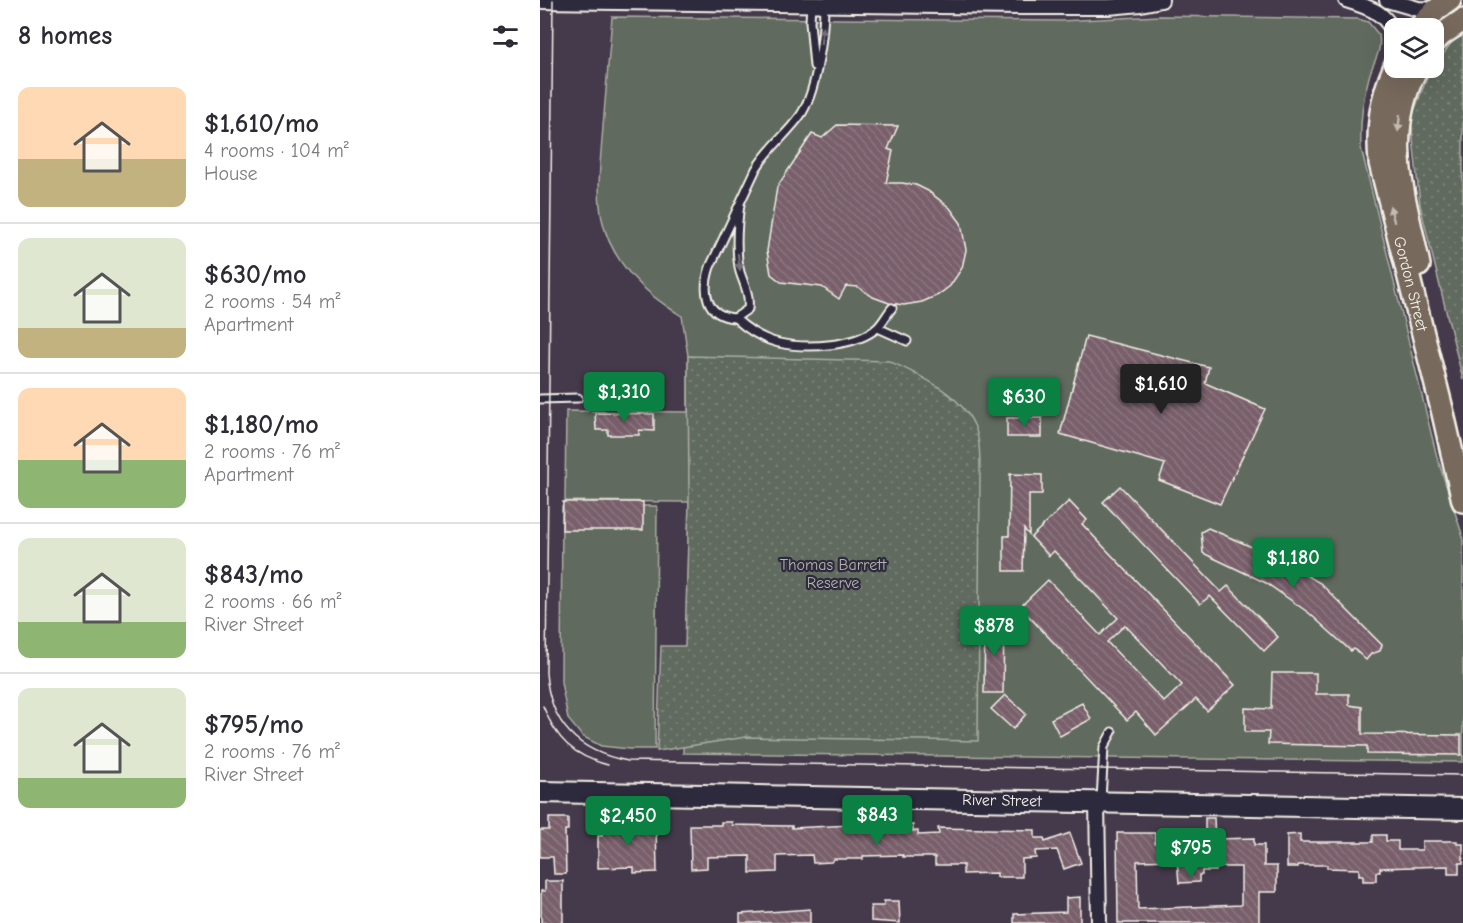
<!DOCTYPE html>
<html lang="en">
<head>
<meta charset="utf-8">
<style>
  body { margin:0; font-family:"Comic Neue",sans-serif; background:#f7f7f7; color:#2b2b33; height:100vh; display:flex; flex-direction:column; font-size:22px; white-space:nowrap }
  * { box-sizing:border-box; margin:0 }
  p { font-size:20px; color:#7c7c81 }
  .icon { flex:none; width:33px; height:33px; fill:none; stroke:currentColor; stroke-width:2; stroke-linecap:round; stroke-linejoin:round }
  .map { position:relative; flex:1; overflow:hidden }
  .details { display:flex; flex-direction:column; background:#fff; width:540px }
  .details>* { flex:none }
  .fabs { position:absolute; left:844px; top:18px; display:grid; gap:12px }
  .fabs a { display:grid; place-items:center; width:60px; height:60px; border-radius:12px; background:#fff; box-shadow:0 6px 24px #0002; font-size:30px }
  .price { position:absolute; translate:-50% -51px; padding:0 14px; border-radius:6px; background:#0b8043; color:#fff; font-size:20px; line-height:39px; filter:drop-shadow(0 2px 3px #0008) }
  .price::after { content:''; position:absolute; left:50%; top:36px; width:18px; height:14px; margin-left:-9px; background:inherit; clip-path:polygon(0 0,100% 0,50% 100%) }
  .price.current { background:#222; color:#fff }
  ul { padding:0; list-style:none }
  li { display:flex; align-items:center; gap:18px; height:150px; padding:0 18px }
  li+li { border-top:2px solid #e1e1e2 }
  li span { display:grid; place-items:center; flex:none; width:168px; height:120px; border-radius:12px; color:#555 }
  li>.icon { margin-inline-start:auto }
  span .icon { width:72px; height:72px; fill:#fffc; stroke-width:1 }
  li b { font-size:26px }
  h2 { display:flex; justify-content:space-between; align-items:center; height:72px; padding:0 18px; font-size:26px }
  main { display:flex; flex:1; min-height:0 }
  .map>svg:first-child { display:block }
</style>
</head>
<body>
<main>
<section class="details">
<h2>8 homes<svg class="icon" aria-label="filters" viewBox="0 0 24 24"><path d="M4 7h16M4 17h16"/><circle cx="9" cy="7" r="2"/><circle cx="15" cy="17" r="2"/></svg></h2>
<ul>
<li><span style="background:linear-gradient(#ffd9b3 60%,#c2b280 0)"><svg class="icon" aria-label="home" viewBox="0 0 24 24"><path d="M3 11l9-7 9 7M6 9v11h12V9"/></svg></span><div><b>$1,610/mo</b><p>4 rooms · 104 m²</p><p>House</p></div></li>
<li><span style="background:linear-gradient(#dfe7d0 75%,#c2b280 0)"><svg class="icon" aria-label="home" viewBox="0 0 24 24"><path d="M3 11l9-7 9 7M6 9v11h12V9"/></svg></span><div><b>$630/mo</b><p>2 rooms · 54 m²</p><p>Apartment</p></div></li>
<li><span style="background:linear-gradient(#ffd9b3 60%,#8fb573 0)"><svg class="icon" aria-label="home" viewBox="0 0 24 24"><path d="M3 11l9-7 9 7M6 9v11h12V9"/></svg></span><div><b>$1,180/mo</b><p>2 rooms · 76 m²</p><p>Apartment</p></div></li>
<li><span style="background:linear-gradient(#dfe7d0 70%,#8fb573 0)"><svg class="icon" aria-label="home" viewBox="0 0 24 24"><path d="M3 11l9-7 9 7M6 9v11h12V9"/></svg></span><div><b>$843/mo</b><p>2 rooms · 66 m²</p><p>River Street</p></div></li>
<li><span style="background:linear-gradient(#dfe7d0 75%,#8fb573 0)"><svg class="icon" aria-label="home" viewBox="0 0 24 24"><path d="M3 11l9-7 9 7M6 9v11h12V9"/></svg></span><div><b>$795/mo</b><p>2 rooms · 76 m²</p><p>River Street</p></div></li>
</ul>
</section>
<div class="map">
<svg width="923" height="923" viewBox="0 0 923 923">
  <defs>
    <pattern id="park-dots" width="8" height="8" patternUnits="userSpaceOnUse" patternTransform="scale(1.5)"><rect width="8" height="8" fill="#606a5e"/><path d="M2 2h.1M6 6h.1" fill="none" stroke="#778075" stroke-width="1.8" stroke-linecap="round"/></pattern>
    <pattern id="building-back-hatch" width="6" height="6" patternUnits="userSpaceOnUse" patternTransform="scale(1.5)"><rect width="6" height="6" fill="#785f6b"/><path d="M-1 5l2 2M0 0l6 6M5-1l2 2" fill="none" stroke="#8c7680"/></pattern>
  </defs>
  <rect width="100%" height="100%" fill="#453a4b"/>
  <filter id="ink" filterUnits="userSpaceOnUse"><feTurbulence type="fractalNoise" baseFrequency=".0167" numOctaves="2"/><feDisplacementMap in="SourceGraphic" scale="12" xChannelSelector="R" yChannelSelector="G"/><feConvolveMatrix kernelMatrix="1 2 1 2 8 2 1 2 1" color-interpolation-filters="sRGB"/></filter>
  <g filter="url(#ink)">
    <g fill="#606a5e" stroke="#aaaea3" stroke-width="1.5">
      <path d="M 620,16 L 818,19 L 828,22 L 839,35 C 842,56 832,61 828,81 C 822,102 820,125 821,148 L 897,457 L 923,537 L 923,762 L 143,753 L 149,502 L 25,501 L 26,411 L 148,412 L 148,356 L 142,316 C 106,295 71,262 62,219 C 56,190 61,157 63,127 C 66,91 69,54 72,17 L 520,21 Z"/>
      <path d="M 22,506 L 117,506 L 115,749 L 90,749 L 61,746 L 42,736 L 28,719 L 21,682 Z"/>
    </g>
    <g fill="url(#park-dots)" stroke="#aaaea3" stroke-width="1.5">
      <path d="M 923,36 L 923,380 L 880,205 L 871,119 L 887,78 L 913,40 Z"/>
      <path d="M 148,356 L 349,361 C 382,376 431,398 438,438 C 440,448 440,460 440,470 L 438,741 L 206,737 L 117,751 L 121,646 L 145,646 L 149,502 Z"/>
    </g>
    <g fill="url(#building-back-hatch)" stroke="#f4f1e8" stroke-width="1.5" fill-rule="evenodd">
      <path d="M 297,125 L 358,126 L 348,149 L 353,151 L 346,183 L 362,183 L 376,185 L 388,191 L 410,208 L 421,223 L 426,250 L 422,268 L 410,286 L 398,295 L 382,302 L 364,305 L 349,303 L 333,297 L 318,287 L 306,286 L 299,299 L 282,287 L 241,282 L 231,274 L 227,251 L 237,187 L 272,134 L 282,138 Z"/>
      <path d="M 546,336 L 669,367 L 665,383 L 725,409 L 680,504 L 619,480 L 625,464 L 520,434 Z"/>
      <path d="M 55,413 L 114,414 L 114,431 L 99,430 L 99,435 L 68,435 L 68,430 L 56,430 Z"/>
      <rect x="467" y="418" width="35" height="19"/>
      <path d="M 470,474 L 502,475 L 502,494 L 489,494 L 489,535 L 484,529 L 483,571 L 464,571 L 464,536 L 469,536 Z"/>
      <path d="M 580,486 L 681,592 L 688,586 L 738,637 L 724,651 L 670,596 L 660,604 L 563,502 Z"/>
      <path d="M 529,501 L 547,520 L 542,524 L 695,685 L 667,711 L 656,699 L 616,735 L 596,712 L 587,720 L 480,607 L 508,580 L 560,635 L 578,618 L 514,551 L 509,556 L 491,537 ZM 585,625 L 642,685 L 624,702 L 567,642 Z"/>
      <path d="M 23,502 L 103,502 L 103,530 L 22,530 Z"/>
      <path d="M 668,528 L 735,557 L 780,583 L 842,645 L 840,651 L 831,654 L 826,660 L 814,649 L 811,651 L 769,613 L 726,583 L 663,553 L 661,532 Z"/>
      <path d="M 445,620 L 464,621 L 463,693 L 444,693 Z"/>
      <path d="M 732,673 L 776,673 L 776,694 L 809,694 L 809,705 L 822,707 L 822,734 L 921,735 L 921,755 L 827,754 L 827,746 L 728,744 L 729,732 L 705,732 L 705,708 L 731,709 Z"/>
      <path d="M 465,695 L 486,714 L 473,729 L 451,709 Z"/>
      <path d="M 542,703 L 551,719 L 520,736 L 511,719 Z"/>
      <path d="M 9,818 L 28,818 L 28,830 L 25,830 L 26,874 L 14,874 L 13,857 L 0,857 L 0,830 L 9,830 Z"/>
      <path d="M 665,818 L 674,818 L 675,839 L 714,838 L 714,845 L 724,845 L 724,866 L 737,866 L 737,892 L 719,892 L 719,923 L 578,923 L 577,833 L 615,833 L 615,843 L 665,839 ZM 637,860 L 639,883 L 659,882 L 659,875 L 662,875 L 662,871 L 676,871 L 676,867 L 701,867 L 701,905 L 598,909 L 597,861 Z"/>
      <path d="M 181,822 L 192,822 L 192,825 L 252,826 L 252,828 L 311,825 L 311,828 L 373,825 L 373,831 L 378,831 L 378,835 L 399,834 L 398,828 L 495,830 L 495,838 L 504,838 L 505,842 L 530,833 L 541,863 L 524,869 L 517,850 L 495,851 L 496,858 L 482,859 L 482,877 L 457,877 L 457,873 L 423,874 L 423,865 L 395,865 L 395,857 L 363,857 L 363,855 L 323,856 L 323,859 L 294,859 L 291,862 L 273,863 L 272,855 L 237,856 L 237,872 L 210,873 L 210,856 L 167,857 L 167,868 L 151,869 L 150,825 L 181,825 Z"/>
      <path d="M 62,823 L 86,823 L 86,826 L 116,824 L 117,872 L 94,873 L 94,867 L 58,868 L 58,836 L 62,836 Z"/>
      <path d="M 760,834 L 760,842 L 833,842 L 833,835 L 846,835 L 846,841 L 858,841 L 858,850 L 882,850 L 882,841 L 917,841 L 917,844 L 923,844 L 923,863 L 919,863 L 919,874 L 908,874 L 908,866 L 840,868 L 840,872 L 836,872 L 836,881 L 823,881 L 823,875 L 819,875 L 819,869 L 787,868 L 787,865 L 758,865 L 758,867 L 747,867 L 747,835 Z"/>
      <path d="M 5,881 L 23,881 L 23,923 L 1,923 L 1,891 L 5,891 Z"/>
      <path d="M 540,897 L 540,923 L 474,923 L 474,914 L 526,912 L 526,898 Z"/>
      <path d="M 344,901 L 359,901 L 360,923 L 331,921 L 331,906 L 344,906 Z"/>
      <path d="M 270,909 L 270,923 L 200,923 L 200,914 Z"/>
    </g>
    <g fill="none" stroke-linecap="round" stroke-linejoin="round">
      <g stroke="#f4f1e8" stroke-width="11">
        <g id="lane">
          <path d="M 271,2 L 270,22 L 274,66"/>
          <path d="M 200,204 C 197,226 195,250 200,272 C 204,285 210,294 208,309 L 195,318 C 165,316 162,291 170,267 L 216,169 C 228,149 246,135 260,116 C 277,92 284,34 284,4"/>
          <path d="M 195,318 C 208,330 221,339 239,343 C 266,349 317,347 338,327 C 343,322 347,314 352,308"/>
          <path d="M 338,328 L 367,341"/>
          <path d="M 0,399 L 38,398"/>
          <path d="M 561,800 L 564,747 L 572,732"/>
        </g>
      </g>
      <g stroke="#f4f1e8" stroke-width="18">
        <g id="street">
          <path d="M 806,0 C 829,7 849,13 855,39"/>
          <path d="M 847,0 L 878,9 L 896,10"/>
          <path d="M 0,1 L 481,7 L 568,7 L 601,4 L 621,0"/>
          <path d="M 557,802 L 559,923"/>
        </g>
      </g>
      <g stroke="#f4f1e8" stroke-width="24">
        <g id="secondary">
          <path id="s1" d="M 0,792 L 923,809"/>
        </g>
      </g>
      <g stroke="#f4f1e8" stroke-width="26">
        <g id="primary">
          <path d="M 879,28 L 896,10 L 910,0"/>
          <path d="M 894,42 L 901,35 L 923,20"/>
          <path id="s2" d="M 855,66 C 840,100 837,127 840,163 L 902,409 L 923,501"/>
          <path d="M 877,68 C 842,134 865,197 879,265"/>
        </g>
      </g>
      <use href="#lane" stroke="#2f2a3d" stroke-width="7"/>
      <use href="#street" stroke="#2f2a3d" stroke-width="14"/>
      <use href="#secondary" stroke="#2f2a3d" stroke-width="20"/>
      <use href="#primary" stroke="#77695c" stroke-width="21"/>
      <g stroke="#f4f1e8" stroke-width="1.5">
        <path d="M 13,0 L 6,673 C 10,724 38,752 88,761 L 923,775"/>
        <path d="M 3,706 C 16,739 33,756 68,765"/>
      </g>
    </g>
    <defs><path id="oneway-solid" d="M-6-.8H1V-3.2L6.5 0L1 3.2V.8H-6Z" transform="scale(1.5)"/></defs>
    <g fill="#747079">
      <use href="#oneway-solid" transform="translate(282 35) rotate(-82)"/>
      <use href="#oneway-solid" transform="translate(199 262) rotate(83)"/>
    </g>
    <g fill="#c2bbb0">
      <use href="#oneway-solid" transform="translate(859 123) rotate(96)"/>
      <use href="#oneway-solid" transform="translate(852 214) rotate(-105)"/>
    </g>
  </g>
  <g text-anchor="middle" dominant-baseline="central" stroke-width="4.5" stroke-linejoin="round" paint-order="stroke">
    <g font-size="16" fill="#f4f1e8" stroke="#2f2a3d">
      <text stroke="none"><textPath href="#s2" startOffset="224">Gordon Street</textPath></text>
      <text stroke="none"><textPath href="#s1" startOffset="462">River Street</textPath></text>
    </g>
    <g font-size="16" fill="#b1b4aa" stroke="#2f2a3d">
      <text x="293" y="565">Thomas Barrett<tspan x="293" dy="18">Reserve</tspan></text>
    </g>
  </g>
</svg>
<div class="fabs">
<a><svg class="icon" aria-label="layers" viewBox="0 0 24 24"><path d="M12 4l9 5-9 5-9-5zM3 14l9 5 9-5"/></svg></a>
</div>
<b class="price current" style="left:621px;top:415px">$1,610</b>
<b class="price" style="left:84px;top:423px">$1,310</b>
<b class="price" style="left:484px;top:428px">$630</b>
<b class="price" style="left:753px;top:589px">$1,180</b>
<b class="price" style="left:454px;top:657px">$878</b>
<b class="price" style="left:337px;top:846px">$843</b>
<b class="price" style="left:88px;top:847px">$2,450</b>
<b class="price" style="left:651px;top:879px">$795</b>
</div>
</main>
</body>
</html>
